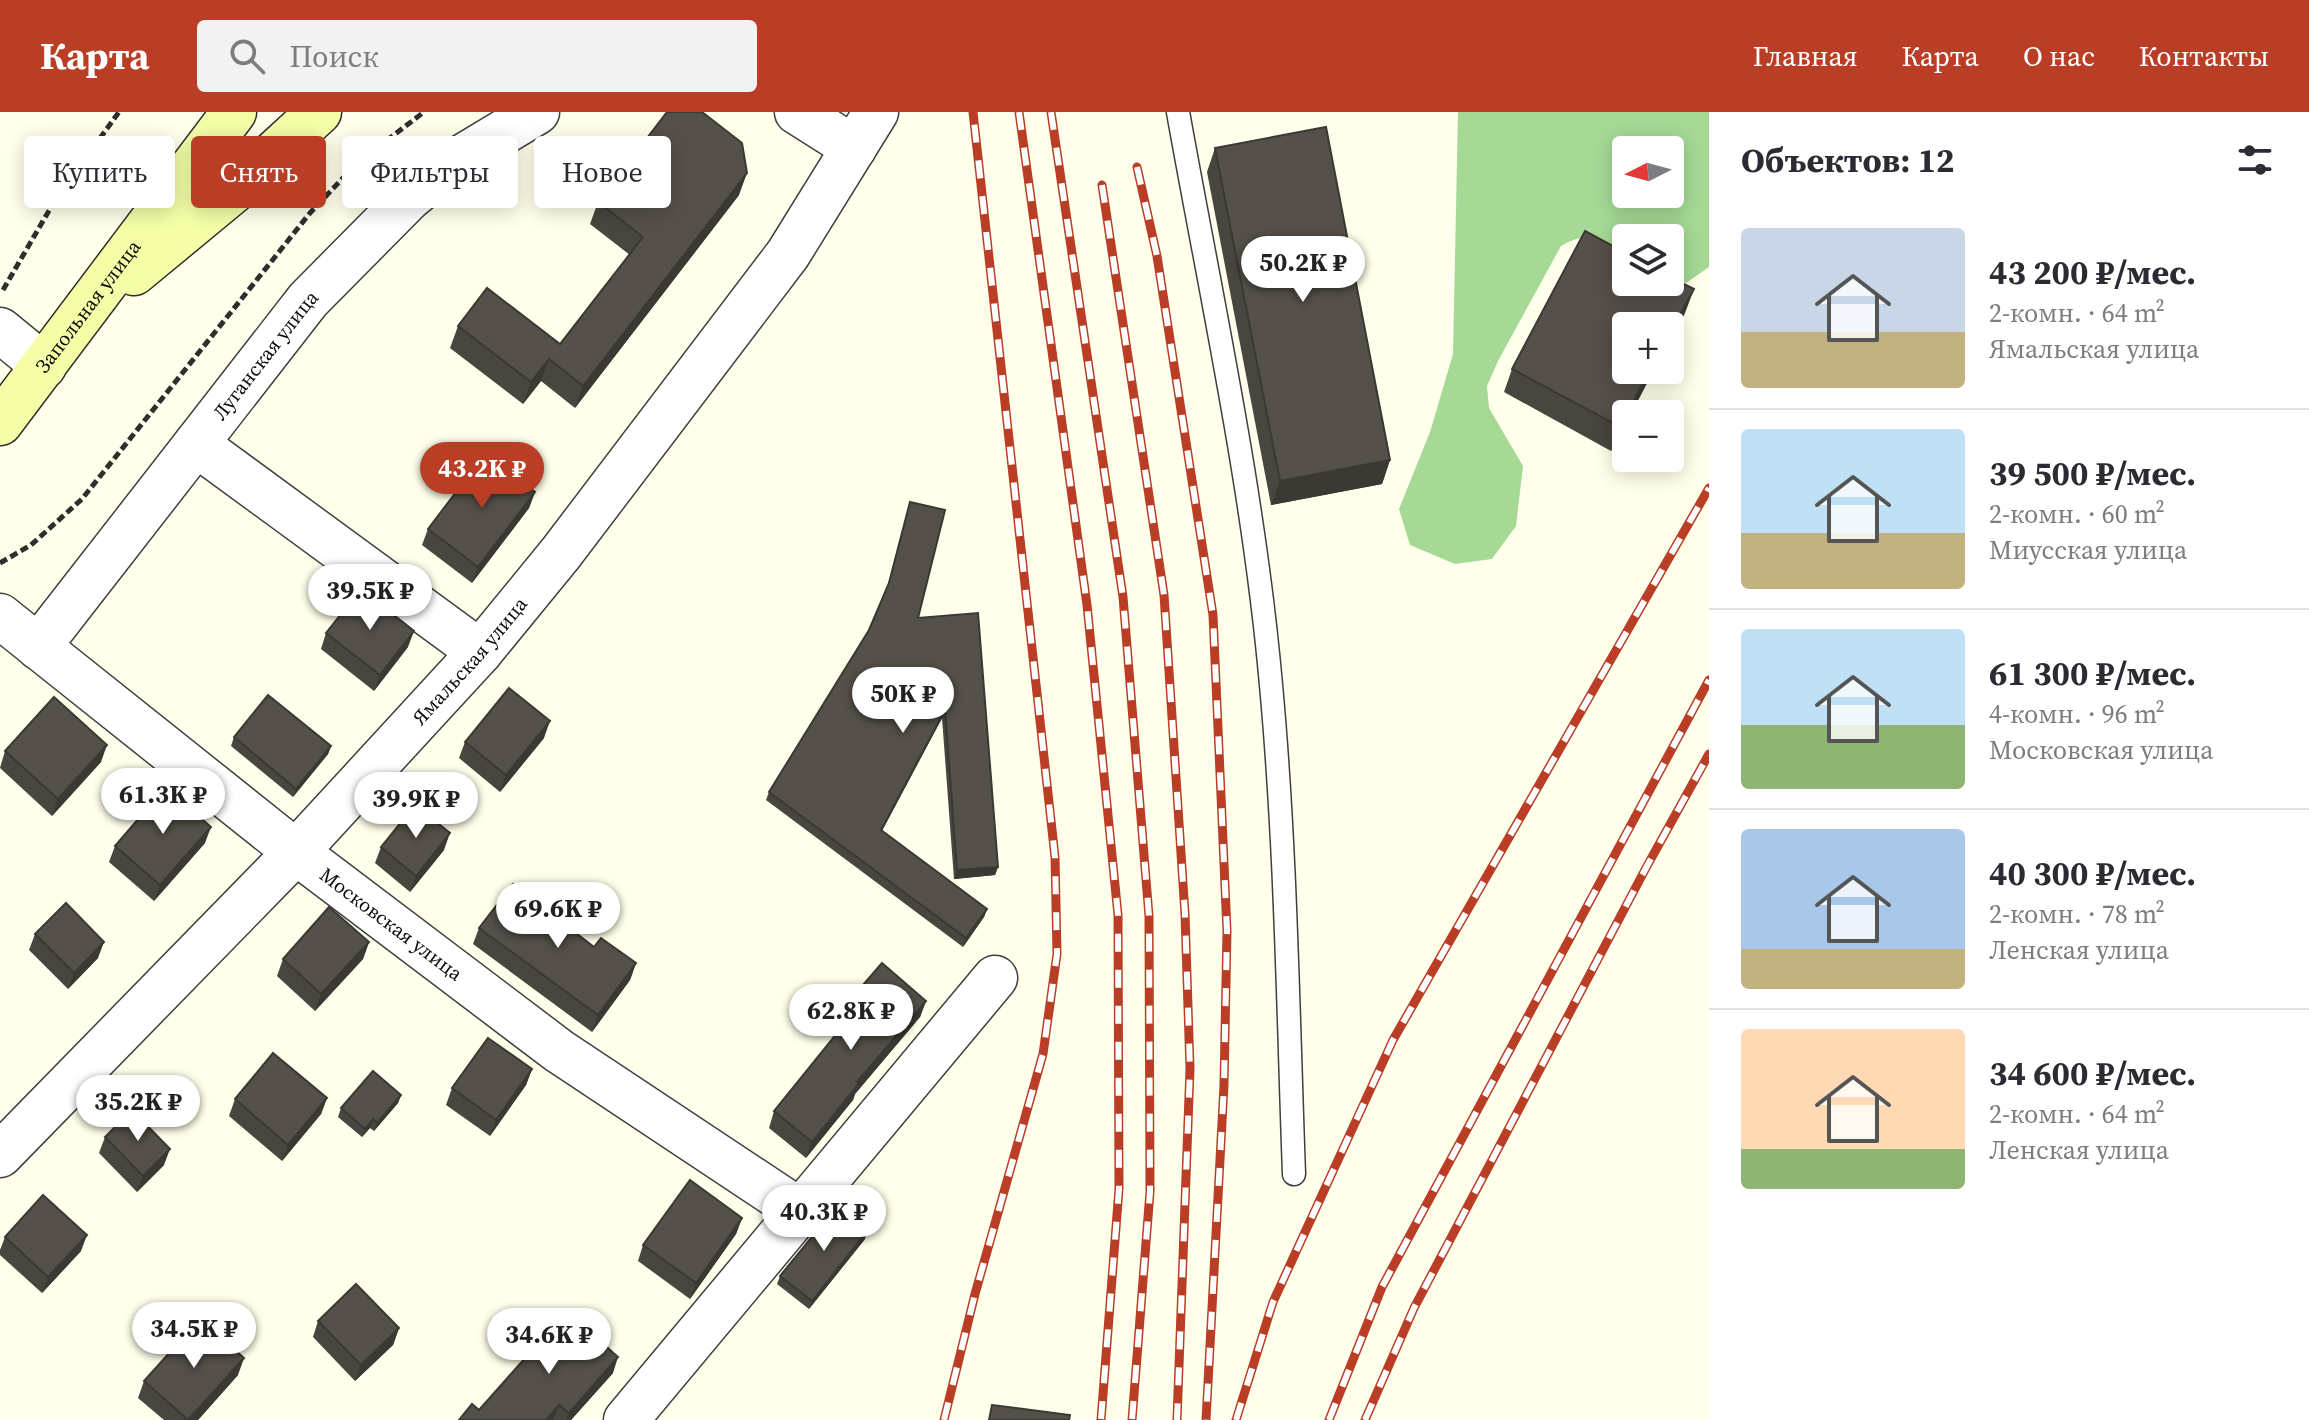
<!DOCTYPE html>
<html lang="ru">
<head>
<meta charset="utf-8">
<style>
  body { margin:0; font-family:"Source Serif 4",serif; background:#f2f2f3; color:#2b2b33; height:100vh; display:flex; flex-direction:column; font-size:30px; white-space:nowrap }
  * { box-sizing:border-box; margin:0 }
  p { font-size:26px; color:#7c7c81 }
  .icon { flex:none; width:44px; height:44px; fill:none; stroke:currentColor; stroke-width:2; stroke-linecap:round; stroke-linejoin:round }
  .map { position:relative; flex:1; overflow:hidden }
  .drawer { display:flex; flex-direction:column; background:#fff; width:600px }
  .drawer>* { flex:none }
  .top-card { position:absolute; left:24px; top:24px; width:760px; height:72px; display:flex; gap:16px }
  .needle { width:52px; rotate:264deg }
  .buttons { position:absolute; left:1612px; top:24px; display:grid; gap:16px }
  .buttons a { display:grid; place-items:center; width:72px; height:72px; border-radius:8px; background:#fff; box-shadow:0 4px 20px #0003; font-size:40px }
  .price { position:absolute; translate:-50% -68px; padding:0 18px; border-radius:28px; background:#fff; color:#222; font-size:26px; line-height:52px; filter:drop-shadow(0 2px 4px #0008) }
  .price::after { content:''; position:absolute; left:50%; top:48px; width:24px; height:18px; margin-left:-12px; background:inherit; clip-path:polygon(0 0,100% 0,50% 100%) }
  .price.selected { background:#ba3e26; color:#fff }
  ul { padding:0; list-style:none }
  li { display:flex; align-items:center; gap:24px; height:200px; padding:0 32px }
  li+li { border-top:2px solid #e1e1e2 }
  li span { display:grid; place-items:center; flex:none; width:224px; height:160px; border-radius:8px; color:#555 }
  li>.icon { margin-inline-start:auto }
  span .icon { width:96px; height:96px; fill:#fffc; stroke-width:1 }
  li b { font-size:34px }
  h2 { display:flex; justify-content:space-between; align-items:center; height:96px; padding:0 32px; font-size:34px }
  .pill { padding:0 28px; border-radius:8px; background:#fff; box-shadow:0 4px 20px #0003; font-size:28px; line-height:72px }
  .pill.selected { background:#ba3e26; color:#fff }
  header { display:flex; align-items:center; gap:48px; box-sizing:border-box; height:112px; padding:0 40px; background:#ba3e26; color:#fff }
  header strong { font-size:38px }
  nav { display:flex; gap:44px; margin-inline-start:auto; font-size:28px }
  .search { width:560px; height:72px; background:#f2f2f3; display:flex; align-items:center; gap:20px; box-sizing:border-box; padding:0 28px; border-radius:8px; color:#7c7c81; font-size:30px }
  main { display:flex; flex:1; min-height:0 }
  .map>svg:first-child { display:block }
</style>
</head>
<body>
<header>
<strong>Карта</strong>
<div class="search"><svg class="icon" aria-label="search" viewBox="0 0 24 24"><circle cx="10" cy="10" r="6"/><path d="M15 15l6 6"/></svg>Поиск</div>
<nav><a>Главная</a><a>Карта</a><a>О нас</a><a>Контакты</a></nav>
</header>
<main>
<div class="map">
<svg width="1709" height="1308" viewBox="0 0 1709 1308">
  <rect width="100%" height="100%" fill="#ffffeb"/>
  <path fill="#a5d995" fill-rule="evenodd" d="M 1458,0 L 1709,0 L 1709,155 L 1686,171 L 1670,163 L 1670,126 L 1626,126 L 1626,140 C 1601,127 1587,118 1561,134 L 1498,249 L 1487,274 L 1489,296 L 1523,354 L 1516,414 L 1492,447 L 1455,452 L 1410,433 L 1399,397 L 1430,320 L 1453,242 ZM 1626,38 L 1670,38 L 1670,82 L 1626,82 Z"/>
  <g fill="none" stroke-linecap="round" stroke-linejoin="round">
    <g stroke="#3f3f3f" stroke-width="25">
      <path id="lane" d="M 1178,0 C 1212,190 1254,380 1271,573 C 1286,735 1288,899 1294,1062"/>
    </g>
    <g stroke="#3f3f3f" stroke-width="47">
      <g id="street">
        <path d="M 797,0 L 854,36"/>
        <path d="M 0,218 L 44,254"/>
        <path d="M 196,332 L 480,540"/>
        <path id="s1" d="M 0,504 L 296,740 L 559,939 L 800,1099"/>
        <path id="s2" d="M 38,535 L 308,188 L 409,86 L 449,53 L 537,0"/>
        <path id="s3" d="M 0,1043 L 296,740 L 480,540 L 561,441 L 788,142 L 876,0"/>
        <path d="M 626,1308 L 995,866"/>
      </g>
    </g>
    <g stroke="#2e2e2e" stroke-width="47">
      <g id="secondary">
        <path d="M 134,161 L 232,80 L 319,0"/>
        <path id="s4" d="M 0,311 L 234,0"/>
      </g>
    </g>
    <g stroke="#2e2e2e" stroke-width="5" stroke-dasharray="8 4" stroke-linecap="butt">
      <path d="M 3,178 L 54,90 L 119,0"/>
      <path d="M 0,451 L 31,433 L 82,387 L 310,101 L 357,51 L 424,0"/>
    </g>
    <use href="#lane" stroke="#fff" stroke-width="22"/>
    <use href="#street" stroke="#fff" stroke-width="44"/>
    <use href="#secondary" stroke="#f5fea7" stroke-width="44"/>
    <g stroke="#ba3e26" stroke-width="9">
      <g id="rail">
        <path d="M 1019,0 L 1087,493 L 1118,803 L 1119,1077 L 1101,1308"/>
        <path d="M 1051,0 L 1123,485 L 1149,804 L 1150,1080 L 1132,1308"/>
        <path d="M 1137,55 L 1157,144 L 1213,503 L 1227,819 L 1224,973 L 1206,1308"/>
        <path d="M 1102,73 L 1164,483 L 1185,802 L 1190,957 L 1177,1308"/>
        <path d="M 944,1308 L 975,1182 L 1043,942 L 1057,842 L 1055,745 L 973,0"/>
        <path d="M 1236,1308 L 1273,1190 L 1393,928 L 1709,376"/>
        <path d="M 1329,1308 L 1382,1175 L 1709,568"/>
        <path d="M 1365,1308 L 1414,1196 L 1647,754 L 1709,642"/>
      </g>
    </g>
    <use href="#rail" stroke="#fff" stroke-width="6" stroke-dasharray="18" stroke-linecap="butt"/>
  </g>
  <g fill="#49453f">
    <path d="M 1215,36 L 1390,348 L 1382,372 L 1271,393 L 1207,60 Z"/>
    <path d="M 739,83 L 575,296 L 541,269 L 523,292 L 450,236 L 458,214 L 560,232 L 630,143 L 590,112 L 598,90 Z"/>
    <path d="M 1685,201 L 1626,302 L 1626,311 L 1611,339 L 1504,280 L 1512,257 Z"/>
    <path d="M 535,380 L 529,396 L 472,471 L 422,433 L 428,417 Z"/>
    <path d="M 910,390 L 918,506 L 998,755 L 995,763 L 954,767 L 942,606 L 882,719 L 987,797 L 984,805 L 963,835 L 766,688 L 769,680 L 869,518 L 887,476 Z"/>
    <path d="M 326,521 L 408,535 L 374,579 L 321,537 Z"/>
    <path d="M 234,625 L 331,634 L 328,642 L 293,685 L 231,634 Z"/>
    <path d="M 544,626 L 500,680 L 459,646 L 465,630 Z"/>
    <path d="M 5,639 L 101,650 L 52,704 L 0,656 Z"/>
    <path d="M 205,731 L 154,789 L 109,750 L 115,734 Z"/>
    <path d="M 381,735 L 444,738 L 410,780 L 375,751 Z"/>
    <path d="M 479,816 L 636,851 L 630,868 L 592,920 L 473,832 Z"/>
    <path d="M 35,822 L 98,846 L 68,877 L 29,838 Z"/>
    <path d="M 369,830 L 363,847 L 315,899 L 277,864 L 283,847 Z"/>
    <path d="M 851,887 L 926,889 L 920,905 L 855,982 L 853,988 L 806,1046 L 769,1016 L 774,999 L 848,907 L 845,904 Z"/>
    <path d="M 532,957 L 526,973 L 490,1024 L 446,993 L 452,976 Z"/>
    <path d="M 401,983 L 398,991 L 374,1019 L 370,1016 L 362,1025 L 338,1005 L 341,996 Z"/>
    <path d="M 327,986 L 321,1002 L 282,1049 L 229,1004 L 235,987 Z"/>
    <path d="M 105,1025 L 164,1053 L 137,1080 L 99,1041 Z"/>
    <path d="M 742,1106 L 736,1122 L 690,1187 L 638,1149 L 643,1133 Z"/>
    <path d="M 5,1125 L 81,1139 L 42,1181 L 0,1143 L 0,1138 Z"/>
    <path d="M 865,1127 L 809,1197 L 777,1172 L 780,1164 Z"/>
    <path d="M 318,1209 L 399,1216 L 393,1233 L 355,1269 L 313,1225 Z"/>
    <path d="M 613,1261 L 571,1308 L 459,1308 L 479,1298 Z"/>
    <path d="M 238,1263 L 198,1308 L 164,1308 L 138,1286 L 144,1269 Z"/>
  </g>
  <g fill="#3c3833">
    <path d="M 747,61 L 739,83 L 575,296 L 583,274 Z"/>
    <path d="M 1694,177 L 1685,201 L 1670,229 L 1670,221 Z"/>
    <path d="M 549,247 L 541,269 L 523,292 L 531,270 Z"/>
    <path d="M 1650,258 L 1654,258 L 1631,302 L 1627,302 Z"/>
    <path d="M 1626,303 L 1626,311 L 1611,339 L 1620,315 Z"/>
    <path d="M 1390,348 L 1382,372 L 1271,393 L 1280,369 Z"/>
    <path d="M 535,380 L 529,396 L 472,471 L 478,455 Z"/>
    <path d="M 414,519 L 408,535 L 374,579 L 380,563 Z"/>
    <path d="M 945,598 L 942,606 L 878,726 L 881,718 Z"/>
    <path d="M 550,609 L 544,626 L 500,680 L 506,663 Z"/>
    <path d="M 107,633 L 101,650 L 52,704 L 58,687 Z"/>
    <path d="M 331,634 L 328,642 L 293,685 L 296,677 Z"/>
    <path d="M 211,715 L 205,731 L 154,789 L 160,773 Z"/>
    <path d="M 450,721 L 444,738 L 410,780 L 416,764 Z"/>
    <path d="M 998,755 L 995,763 L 954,767 L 957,758 Z"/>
    <path d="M 987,797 L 984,805 L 963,835 L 966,826 Z"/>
    <path d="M 104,830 L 98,846 L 68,877 L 74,861 Z"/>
    <path d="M 369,830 L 363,847 L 315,899 L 321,882 Z"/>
    <path d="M 636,851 L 630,868 L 592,920 L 598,903 Z"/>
    <path d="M 926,889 L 920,905 L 855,982 L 853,988 L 806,1046 L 812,1030 L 857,970 Z"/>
    <path d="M 532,957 L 526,973 L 490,1024 L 496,1008 Z"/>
    <path d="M 401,983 L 398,991 L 374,1019 L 377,1011 Z"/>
    <path d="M 327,986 L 321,1002 L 282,1049 L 288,1033 Z"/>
    <path d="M 373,1007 L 370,1016 L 362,1025 L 365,1017 Z"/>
    <path d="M 170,1037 L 164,1053 L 137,1080 L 143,1064 Z"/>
    <path d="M 742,1106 L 736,1122 L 690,1187 L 696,1171 Z"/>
    <path d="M 868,1118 L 865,1127 L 809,1197 L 812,1189 Z"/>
    <path d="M 87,1123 L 81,1139 L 42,1181 L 48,1165 Z"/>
    <path d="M 399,1216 L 393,1233 L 355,1269 L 361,1253 Z"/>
    <path d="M 618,1245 L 613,1261 L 571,1308 L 566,1308 L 569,1301 Z"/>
    <path d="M 244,1246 L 238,1263 L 198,1308 L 189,1308 Z"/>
    <path d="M 559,1293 L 553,1308 L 546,1308 Z"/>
  </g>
  <g fill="#555049" stroke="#3c3833" stroke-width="2">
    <path d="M 667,0 L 702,0 L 742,31 L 747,61 L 583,274 L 549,247 L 531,270 L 458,214 L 487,176 L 560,232 L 643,125 L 598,90 Z"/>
    <path d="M 1326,15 L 1390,348 L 1280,369 L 1215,36 Z"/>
    <path d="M 1585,119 L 1626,141 L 1626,170 L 1670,170 L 1670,165 L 1694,177 L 1670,221 L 1670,214 L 1626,214 L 1626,258 L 1650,258 L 1620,315 L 1512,257 Z"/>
    <path d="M 485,342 L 535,380 L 478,455 L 428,417 Z"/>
    <path d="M 910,390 L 945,398 L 918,506 L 978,501 L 998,755 L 957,758 L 945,598 L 881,718 L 987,797 L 966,826 L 769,680 L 869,518 L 889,471 Z"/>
    <path d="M 361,477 L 414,519 L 380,563 L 326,521 Z"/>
    <path d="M 509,576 L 550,609 L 506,663 L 465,630 Z"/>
    <path d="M 268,583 L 331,634 L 296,677 L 234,625 Z"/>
    <path d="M 54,585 L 107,633 L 58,687 L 5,639 Z"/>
    <path d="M 166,675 L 211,715 L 160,773 L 115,734 Z"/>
    <path d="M 415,693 L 450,721 L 416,764 L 381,735 Z"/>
    <path d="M 513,772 L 594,835 L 601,826 L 636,851 L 598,903 L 479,816 Z"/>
    <path d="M 66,791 L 104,830 L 74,861 L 35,822 Z"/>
    <path d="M 329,795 L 369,830 L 321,882 L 283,847 Z"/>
    <path d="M 882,851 L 926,889 L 857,970 L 859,971 L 812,1030 L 774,999 L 859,894 L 851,887 Z"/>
    <path d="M 488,926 L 532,957 L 496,1008 L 452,976 Z"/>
    <path d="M 273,941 L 327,986 L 288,1033 L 235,987 Z"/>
    <path d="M 373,959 L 401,983 L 377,1011 L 373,1007 L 365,1017 L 341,996 Z"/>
    <path d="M 132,998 L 170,1037 L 143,1064 L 105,1025 Z"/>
    <path d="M 690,1068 L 742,1106 L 696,1171 L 643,1133 Z"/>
    <path d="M 43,1083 L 87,1123 L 48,1165 L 5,1125 Z"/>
    <path d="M 838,1093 L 868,1118 L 812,1189 L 780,1164 Z"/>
    <path d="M 356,1172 L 399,1216 L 361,1253 L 318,1209 Z"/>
    <path d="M 567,1199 L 618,1245 L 569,1301 L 559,1293 L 546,1308 L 459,1308 L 472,1292 L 479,1298 Z"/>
    <path d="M 200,1207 L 244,1246 L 188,1308 L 144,1269 Z"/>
    <path d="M 992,1293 L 1070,1303 L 1069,1308 L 989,1308 Z"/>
  </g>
  <g text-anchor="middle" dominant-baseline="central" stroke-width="8" stroke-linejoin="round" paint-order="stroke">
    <g font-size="20" fill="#0c0c0c" stroke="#fff">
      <text stroke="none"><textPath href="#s4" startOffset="146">Запольная улица</textPath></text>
      <text stroke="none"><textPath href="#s2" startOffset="370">Луганская улица</textPath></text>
      <text stroke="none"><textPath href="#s3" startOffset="682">Ямальская улица</textPath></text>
      <text stroke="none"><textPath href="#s1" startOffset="498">Московская улица</textPath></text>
    </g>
  </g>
</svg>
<div class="buttons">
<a><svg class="needle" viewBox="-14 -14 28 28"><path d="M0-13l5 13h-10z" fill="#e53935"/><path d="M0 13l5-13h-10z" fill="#7c7c81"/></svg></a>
<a><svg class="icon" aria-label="layers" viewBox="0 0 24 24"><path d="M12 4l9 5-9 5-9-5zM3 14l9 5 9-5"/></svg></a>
<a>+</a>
<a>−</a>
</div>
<b class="price" style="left:1303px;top:192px">50.2K ₽</b>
<b class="price selected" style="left:482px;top:398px">43.2K ₽</b>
<b class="price" style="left:370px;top:520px">39.5K ₽</b>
<b class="price" style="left:903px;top:623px">50K ₽</b>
<b class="price" style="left:163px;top:724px">61.3K ₽</b>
<b class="price" style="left:416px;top:728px">39.9K ₽</b>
<b class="price" style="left:558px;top:838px">69.6K ₽</b>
<b class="price" style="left:851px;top:940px">62.8K ₽</b>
<b class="price" style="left:138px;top:1031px">35.2K ₽</b>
<b class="price" style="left:824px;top:1141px">40.3K ₽</b>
<b class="price" style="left:194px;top:1258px">34.5K ₽</b>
<b class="price" style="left:549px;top:1264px">34.6K ₽</b>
<div class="top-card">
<a class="pill">Купить</a>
<a class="pill selected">Снять</a>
<a class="pill">Фильтры</a>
<a class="pill">Новое</a>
</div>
</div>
<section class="drawer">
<h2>Объектов: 12<svg class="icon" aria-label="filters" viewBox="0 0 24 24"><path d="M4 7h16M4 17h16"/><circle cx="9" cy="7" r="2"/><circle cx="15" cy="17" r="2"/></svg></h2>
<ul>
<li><span style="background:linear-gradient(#c9d6e8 65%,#c2b280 0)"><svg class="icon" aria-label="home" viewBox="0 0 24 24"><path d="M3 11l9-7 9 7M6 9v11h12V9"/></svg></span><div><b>43 200 ₽/мес.</b><p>2-комн. · 64 m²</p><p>Ямальская улица</p></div></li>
<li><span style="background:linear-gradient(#bfe0f5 65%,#c2b280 0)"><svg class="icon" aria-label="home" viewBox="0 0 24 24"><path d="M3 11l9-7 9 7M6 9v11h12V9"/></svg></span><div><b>39 500 ₽/мес.</b><p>2-комн. · 60 m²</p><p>Миусская улица</p></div></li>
<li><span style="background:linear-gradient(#bfe0f5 60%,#8fb573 0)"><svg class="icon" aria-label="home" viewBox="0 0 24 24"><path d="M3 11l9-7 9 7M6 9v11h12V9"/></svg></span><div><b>61 300 ₽/мес.</b><p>4-комн. · 96 m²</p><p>Московская улица</p></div></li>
<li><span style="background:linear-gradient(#a9c7e8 75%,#c2b280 0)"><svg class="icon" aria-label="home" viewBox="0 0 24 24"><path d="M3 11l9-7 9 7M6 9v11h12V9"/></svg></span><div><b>40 300 ₽/мес.</b><p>2-комн. · 78 m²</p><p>Ленская улица</p></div></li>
<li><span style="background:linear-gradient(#ffd9b3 75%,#8fb573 0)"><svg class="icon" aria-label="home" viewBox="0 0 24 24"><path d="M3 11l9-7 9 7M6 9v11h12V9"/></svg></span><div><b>34 600 ₽/мес.</b><p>2-комн. · 64 m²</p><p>Ленская улица</p></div></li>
</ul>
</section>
</main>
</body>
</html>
